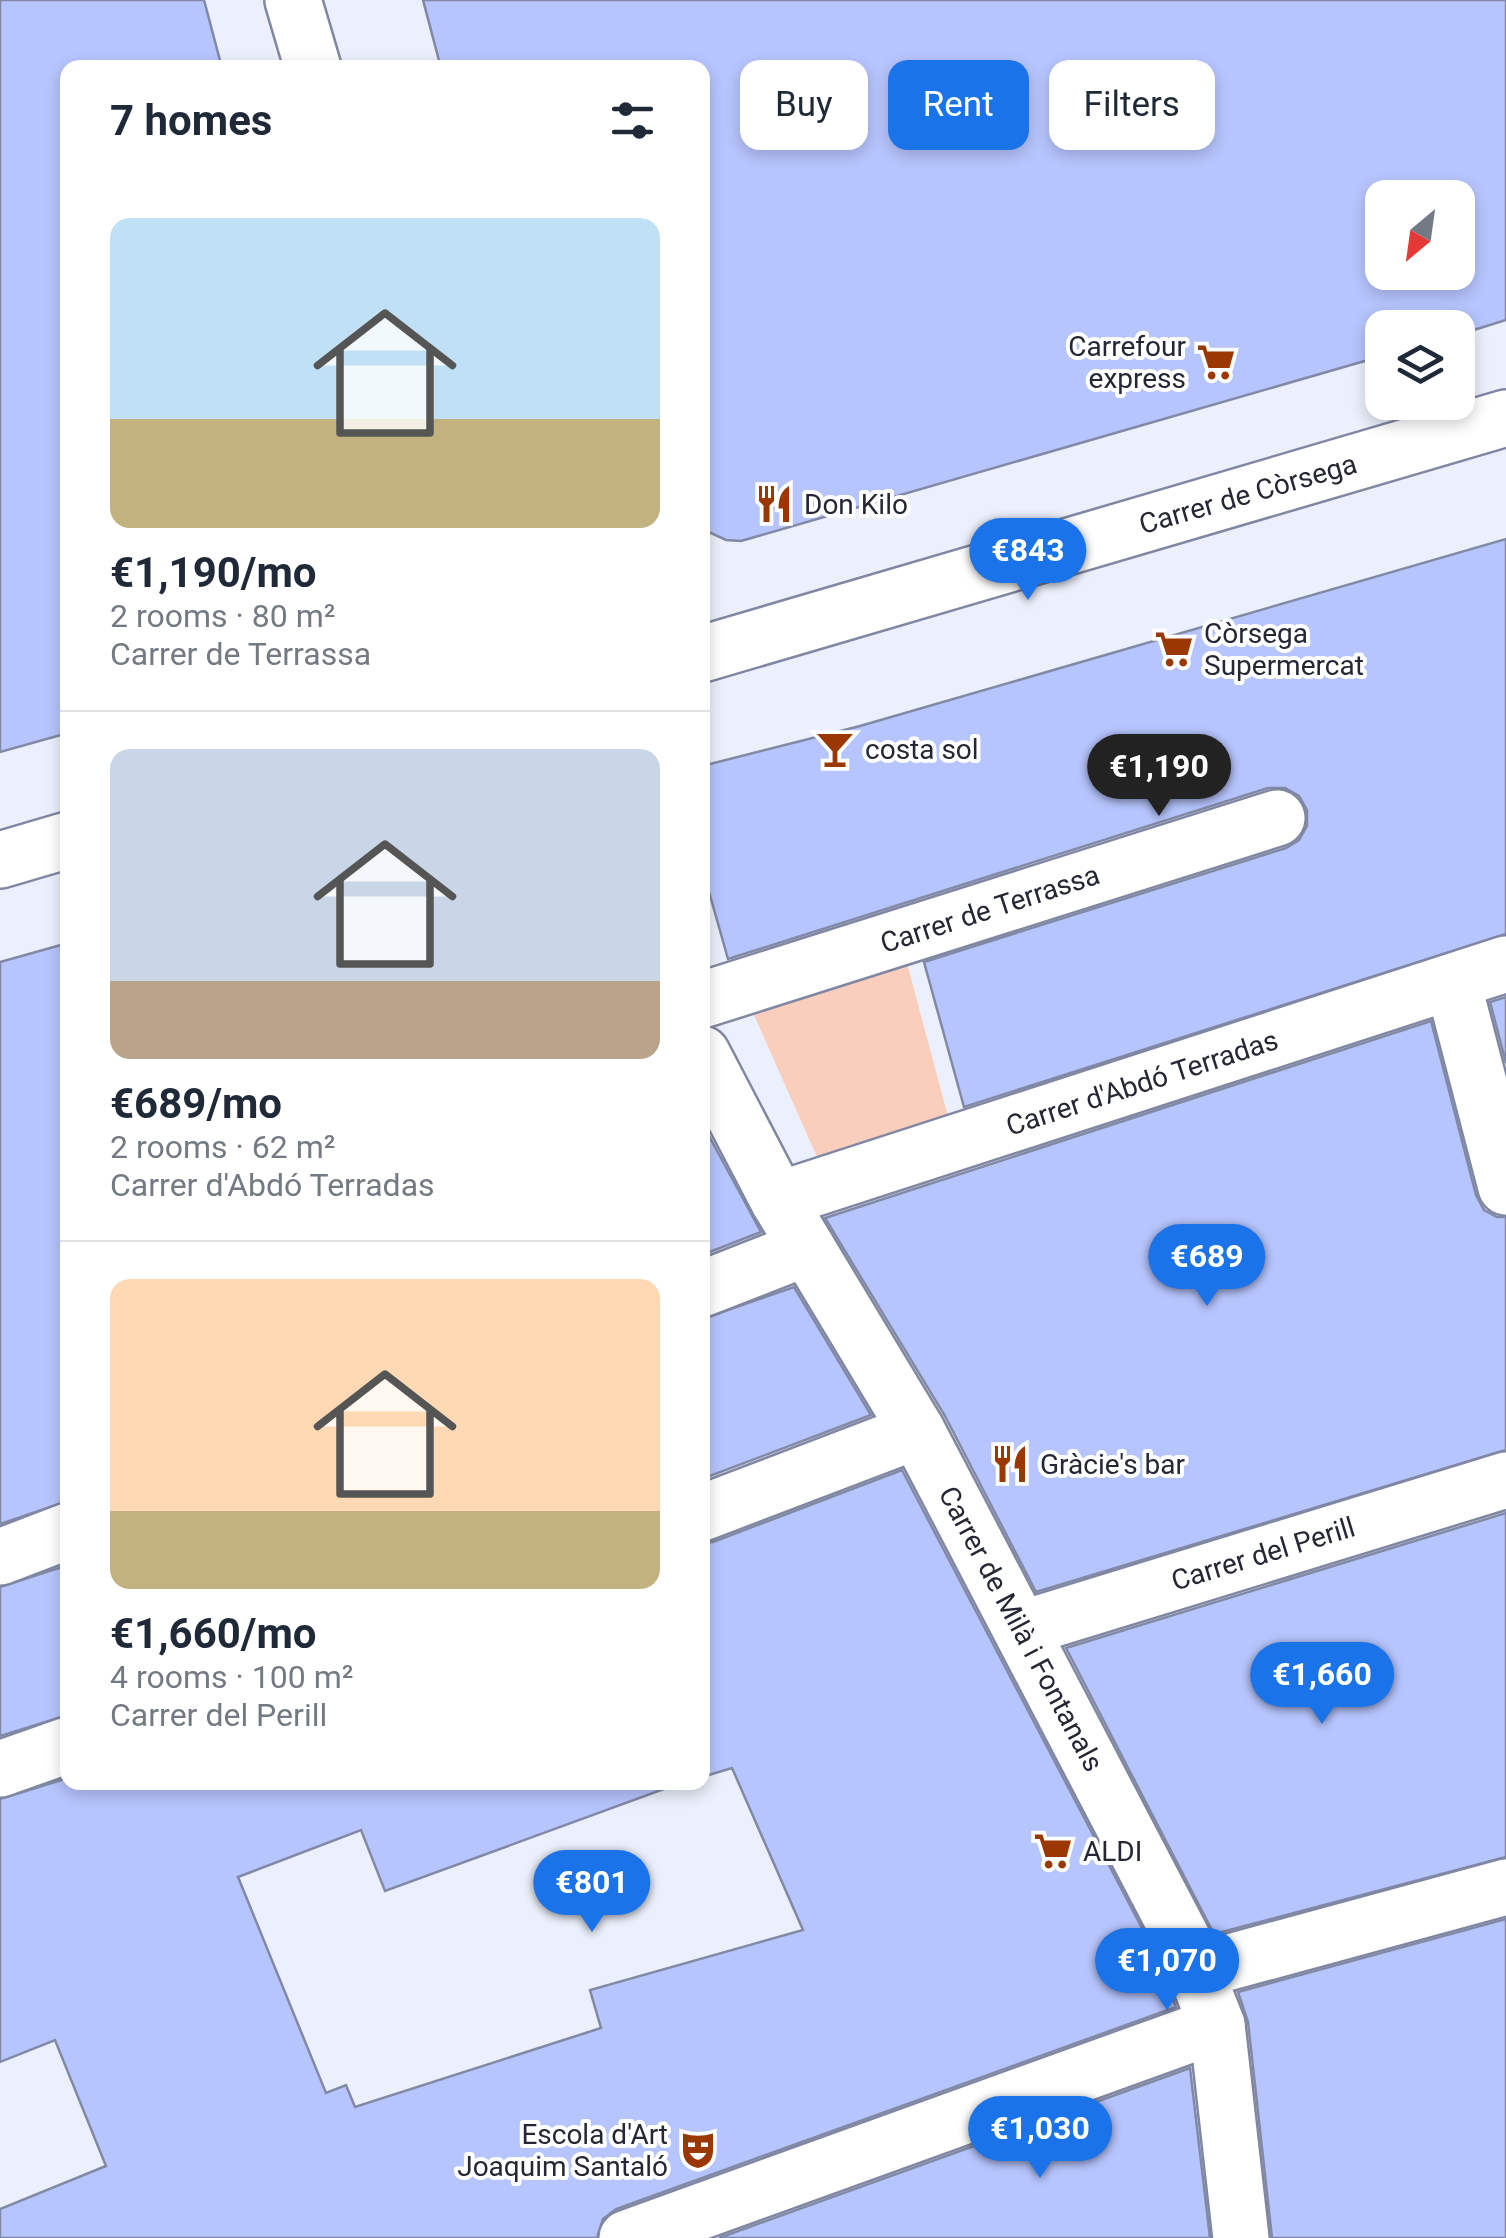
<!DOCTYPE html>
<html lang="en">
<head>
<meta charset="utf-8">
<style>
  body { margin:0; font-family:Roboto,sans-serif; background:#f6f6f7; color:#1f2937; height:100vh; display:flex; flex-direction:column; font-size:38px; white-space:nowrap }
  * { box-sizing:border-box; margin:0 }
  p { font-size:32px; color:#747a83 }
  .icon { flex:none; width:55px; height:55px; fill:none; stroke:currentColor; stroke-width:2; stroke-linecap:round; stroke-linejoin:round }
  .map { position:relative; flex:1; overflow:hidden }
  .panel { position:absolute; left:60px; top:60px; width:650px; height:1730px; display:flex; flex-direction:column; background:#fff; border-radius:20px; box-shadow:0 5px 15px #0003 }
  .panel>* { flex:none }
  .top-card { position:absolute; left:740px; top:60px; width:615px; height:90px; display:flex; gap:20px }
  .needle { width:65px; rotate:209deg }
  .controls { position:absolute; left:1365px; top:180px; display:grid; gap:20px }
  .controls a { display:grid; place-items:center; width:110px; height:110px; border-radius:20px; background:#fff; box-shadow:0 5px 15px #0003; font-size:50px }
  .price { position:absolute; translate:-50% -85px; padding:0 22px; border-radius:35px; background:#1a73e8; color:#fff; font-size:32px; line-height:65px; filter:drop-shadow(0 2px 5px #0008) }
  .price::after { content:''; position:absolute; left:50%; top:60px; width:30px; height:22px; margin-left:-15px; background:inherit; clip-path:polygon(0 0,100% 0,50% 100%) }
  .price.active { background:#222; color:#fff }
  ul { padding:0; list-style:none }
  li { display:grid; align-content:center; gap:20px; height:530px; padding:0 50px }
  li+li { border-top:2px solid #e0e1e3 }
  li span { display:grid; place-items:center; height:310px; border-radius:20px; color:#555 }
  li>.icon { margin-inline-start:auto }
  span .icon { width:180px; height:180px; fill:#fffc; stroke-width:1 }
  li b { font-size:42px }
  h2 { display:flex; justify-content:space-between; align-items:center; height:120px; padding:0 50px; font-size:42px }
  .tag { padding:0 35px; border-radius:20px; background:#fff; box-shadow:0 5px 15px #0003; font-size:35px; line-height:90px }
  .tag.active { background:#1a73e8; color:#fff }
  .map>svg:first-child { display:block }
</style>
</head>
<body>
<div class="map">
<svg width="1506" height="2238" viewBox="0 0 1506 2238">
  <rect width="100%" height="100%" fill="#ecf0fc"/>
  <path fill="#facebd" d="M 903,948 L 950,1124 L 821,1166 L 746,997 Z"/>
  <g fill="#b7c5fe" stroke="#8189a5" stroke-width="2.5" fill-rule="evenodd">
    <path d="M 0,0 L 204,0 L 222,68 L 68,68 L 68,733 L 0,752 Z"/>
    <path d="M 423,0 L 1506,0 L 1506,320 L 1458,335 L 1458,328 L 1382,328 L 1382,356 L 741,541 L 726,540 L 702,529 L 702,68 L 441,68 ZM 1382,198 L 1458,198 L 1458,272 L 1382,272 Z"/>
    <path d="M 1506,539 L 1506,934 L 964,1107 L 924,962 L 1286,848 L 1299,840 L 1307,826 L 1307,810 L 1299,796 L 1285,788 L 1268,788 L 728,959 L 702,867 L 702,766 L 860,726 Z"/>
    <path d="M 68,943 L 68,1501 L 0,1524 L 0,962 Z"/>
    <path d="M 1506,997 L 1506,1063 L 1490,1002 Z"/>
    <path d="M 1431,1021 L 1476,1195 L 1484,1210 L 1497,1217 L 1506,1217 L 1506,1450 L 1036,1592 L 945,1416 L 825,1218 Z"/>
    <path d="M 702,1123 L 761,1232 L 702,1255 Z"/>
    <path d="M 794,1287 L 871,1415 L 702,1479 L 702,1319 Z"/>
    <path d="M 902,1470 L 1155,1953 L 1176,2007 L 616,2209 L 603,2219 L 597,2238 L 0,2238 L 0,2209 L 106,2166 L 55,2040 L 0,2062 L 0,1799 L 68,1778 L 68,1782 L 662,1782 L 664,1789 L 385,1891 L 361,1830 L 238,1877 L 326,2093 L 346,2085 L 355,2107 L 601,2028 L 590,1990 L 803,1930 L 732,1768 L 702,1777 L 702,1543 L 713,1542 Z"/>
    <path d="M 1506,1513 L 1506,1857 L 1214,1934 L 1066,1648 Z"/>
    <path d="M 68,1565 L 68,1715 L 0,1736 L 0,1587 Z"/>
    <path d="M 1506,1919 L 1506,2238 L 1272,2238 L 1248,2022 L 1238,1992 Z"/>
    <path d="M 1190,2068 L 1210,2238 L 719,2238 Z"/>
  </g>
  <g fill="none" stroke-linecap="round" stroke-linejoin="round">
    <g stroke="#8087a3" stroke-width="60">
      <g id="minor">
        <path d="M 293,0 L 313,68"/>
        <path d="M 1453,983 L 1506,1187"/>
        <path d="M 702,1000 L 1277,818"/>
        <path d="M 702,1054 L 778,1200 L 917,1431 L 1183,1940 L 1217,2025 L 1241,2238"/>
        <path d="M 778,1200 L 1506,964"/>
        <path d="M 702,1289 L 807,1248"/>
        <path d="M 702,1513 L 917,1431"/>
        <path d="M 0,1557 L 68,1531"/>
        <path d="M 1021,1629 L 1506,1480"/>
        <path d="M 0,1769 L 68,1745"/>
        <path d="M 1197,1971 L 1506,1887"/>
        <path d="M 627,2238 L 1217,2025"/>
      </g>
    </g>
    <g stroke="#8087a3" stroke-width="60">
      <g id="major">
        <path d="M 702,654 L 1506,418"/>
        <path d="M 0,860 L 68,840"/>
      </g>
    </g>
    <use href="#minor" stroke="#fff" stroke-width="55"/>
    <use href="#major" stroke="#fff" stroke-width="55"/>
  </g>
  <defs>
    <g id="supermarket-bare" transform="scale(3)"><path d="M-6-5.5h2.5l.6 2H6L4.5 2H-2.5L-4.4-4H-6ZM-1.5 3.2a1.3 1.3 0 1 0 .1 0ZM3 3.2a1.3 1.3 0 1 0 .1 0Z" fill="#9b3700" stroke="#fff" stroke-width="2.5" paint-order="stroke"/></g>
    <g id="restaurant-bare" transform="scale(3)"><path d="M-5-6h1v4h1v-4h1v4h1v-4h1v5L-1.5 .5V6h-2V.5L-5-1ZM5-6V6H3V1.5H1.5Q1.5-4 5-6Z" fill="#9b3700" stroke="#fff" stroke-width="2.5" paint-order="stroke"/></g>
    <g id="bar-bare" transform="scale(3)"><path d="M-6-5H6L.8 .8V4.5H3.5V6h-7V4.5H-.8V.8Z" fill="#9b3700" stroke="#fff" stroke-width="2.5" paint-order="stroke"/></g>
    <g id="theatre-bare" transform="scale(3)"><path d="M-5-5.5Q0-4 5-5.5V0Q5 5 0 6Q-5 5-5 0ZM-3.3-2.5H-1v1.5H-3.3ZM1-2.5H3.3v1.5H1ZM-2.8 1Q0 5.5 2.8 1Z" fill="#9b3700" stroke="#fff" stroke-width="2.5" paint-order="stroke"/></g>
  </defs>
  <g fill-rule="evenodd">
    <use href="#supermarket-bare" x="1216" y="362"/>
    <use href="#restaurant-bare" x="774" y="504"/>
    <use href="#supermarket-bare" x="1174" y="649"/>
    <use href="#bar-bare" x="835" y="749"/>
    <use href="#restaurant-bare" x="1010" y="1464"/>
    <use href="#supermarket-bare" x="1053" y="1851"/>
    <use href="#theatre-bare" x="698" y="2150"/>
  </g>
  <g text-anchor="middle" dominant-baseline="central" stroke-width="8" stroke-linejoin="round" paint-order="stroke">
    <g font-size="28" fill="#252834" stroke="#fff" text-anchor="start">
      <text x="1186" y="346" text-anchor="end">Carrefour<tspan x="1186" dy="32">express</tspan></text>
      <text x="804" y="504">Don Kilo</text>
      <text x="1204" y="633">Còrsega<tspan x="1204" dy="32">Supermercat</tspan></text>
      <text x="865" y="749">costa sol</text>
      <text x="1040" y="1464">Gràcie's bar</text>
      <text x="1083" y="1851">ALDI</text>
      <text x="668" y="2134" text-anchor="end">Escola d'Art<tspan x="668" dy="32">Joaquim Santaló</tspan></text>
    </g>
    <g font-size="28" fill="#252834" stroke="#fff">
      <text transform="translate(1248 494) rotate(-16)">Carrer de Còrsega</text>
      <text transform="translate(990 909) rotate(-18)">Carrer de Terrassa</text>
      <text transform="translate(1142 1083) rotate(-18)">Carrer d'Abdó Terradas</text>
      <text transform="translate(1263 1554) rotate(-17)">Carrer del Perill</text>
      <text transform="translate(1021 1629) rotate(62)">Carrer de Milà i Fontanals</text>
    </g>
  </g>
</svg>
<div class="controls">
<a><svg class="needle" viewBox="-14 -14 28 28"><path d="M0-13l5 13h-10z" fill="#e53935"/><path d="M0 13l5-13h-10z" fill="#747a83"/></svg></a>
<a><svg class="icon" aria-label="layers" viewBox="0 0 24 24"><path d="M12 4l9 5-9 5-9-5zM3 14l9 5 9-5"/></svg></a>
</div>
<b class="price" style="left:1028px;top:603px">€843</b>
<b class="price active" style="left:1159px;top:819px">€1,190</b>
<b class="price" style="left:1207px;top:1309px">€689</b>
<b class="price" style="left:1322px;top:1727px">€1,660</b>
<b class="price" style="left:592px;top:1935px">€801</b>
<b class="price" style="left:1167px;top:2013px">€1,070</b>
<b class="price" style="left:1040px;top:2181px">€1,030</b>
<div class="top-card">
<a class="tag">Buy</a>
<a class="tag active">Rent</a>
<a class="tag">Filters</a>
</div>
<section class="panel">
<h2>7 homes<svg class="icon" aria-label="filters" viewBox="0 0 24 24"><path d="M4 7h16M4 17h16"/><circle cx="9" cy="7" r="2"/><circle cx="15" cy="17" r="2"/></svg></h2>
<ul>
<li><span style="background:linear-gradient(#bfe0f5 65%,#c2b280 0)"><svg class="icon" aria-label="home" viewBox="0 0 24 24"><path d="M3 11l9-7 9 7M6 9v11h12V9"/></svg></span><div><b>€1,190/mo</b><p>2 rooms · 80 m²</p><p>Carrer de Terrassa</p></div></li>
<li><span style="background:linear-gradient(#c9d6e8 75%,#b9a48a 0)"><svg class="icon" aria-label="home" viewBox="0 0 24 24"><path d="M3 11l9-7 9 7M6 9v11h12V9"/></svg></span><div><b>€689/mo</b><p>2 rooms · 62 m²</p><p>Carrer d'Abdó Terradas</p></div></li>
<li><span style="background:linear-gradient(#ffd9b3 75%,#c2b280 0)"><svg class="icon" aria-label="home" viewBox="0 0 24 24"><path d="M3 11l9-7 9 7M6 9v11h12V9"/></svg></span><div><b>€1,660/mo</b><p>4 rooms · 100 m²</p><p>Carrer del Perill</p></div></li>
</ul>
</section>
</div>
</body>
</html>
